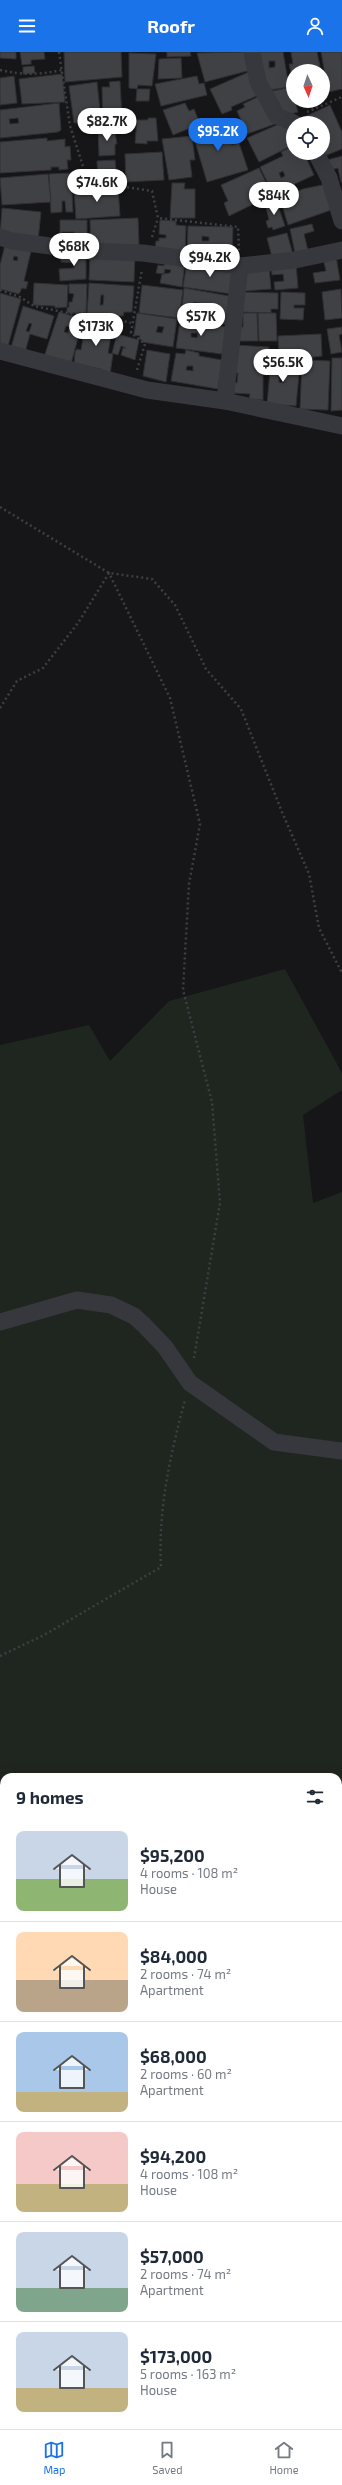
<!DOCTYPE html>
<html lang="en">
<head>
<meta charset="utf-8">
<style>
  body { margin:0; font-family:"Exo 2",sans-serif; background:#f6f6f7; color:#1f2937; height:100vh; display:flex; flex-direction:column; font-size:15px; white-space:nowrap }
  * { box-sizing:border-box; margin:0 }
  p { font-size:13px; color:#747a83 }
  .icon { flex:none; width:22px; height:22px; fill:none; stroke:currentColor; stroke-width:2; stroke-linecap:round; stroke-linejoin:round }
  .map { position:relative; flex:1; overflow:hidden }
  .drawer { position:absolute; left:0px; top:1721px; width:342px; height:656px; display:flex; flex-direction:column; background:#fff; border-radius:12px 12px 0 0; box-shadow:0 4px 16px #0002 }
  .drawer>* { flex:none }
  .needle { width:26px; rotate:177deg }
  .buttons { position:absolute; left:286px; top:12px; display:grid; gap:8px }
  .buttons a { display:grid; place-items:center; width:44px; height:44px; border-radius:50%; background:#fff; box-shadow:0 4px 16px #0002; font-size:20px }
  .price { position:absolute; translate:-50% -34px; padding:0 9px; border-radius:14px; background:#fff; color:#222; font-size:13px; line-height:26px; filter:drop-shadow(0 1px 2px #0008) }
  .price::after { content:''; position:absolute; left:50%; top:24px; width:12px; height:9px; margin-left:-6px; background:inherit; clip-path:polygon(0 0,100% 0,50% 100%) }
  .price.active { background:#1a73e8; color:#fff }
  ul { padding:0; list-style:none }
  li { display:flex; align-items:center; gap:12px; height:100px; padding:0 16px }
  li+li { border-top:1px solid #e0e1e3 }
  li span { display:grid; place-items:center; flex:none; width:112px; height:80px; border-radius:8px; color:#555 }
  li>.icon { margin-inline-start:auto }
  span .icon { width:48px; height:48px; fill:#fffc; stroke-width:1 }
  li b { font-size:17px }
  h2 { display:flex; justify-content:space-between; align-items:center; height:48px; padding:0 16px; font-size:17px }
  header { display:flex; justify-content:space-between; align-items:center; height:52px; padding:0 16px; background:#1a73e8; color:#fff; font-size:18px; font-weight:700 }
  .tabs { display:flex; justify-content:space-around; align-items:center; height:56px; border-top:1px solid #e0e1e3; background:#fff; font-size:11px; color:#747a83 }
  .tabs a { display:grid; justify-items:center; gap:2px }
  .tabs .active { color:#1a73e8 }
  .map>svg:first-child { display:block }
</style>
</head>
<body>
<header><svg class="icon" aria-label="menu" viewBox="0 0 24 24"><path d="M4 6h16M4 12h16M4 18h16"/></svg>Roofr<svg class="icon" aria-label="person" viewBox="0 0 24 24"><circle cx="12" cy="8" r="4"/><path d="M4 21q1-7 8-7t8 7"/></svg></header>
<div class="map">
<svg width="342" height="2377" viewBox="0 0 342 2377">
  <rect width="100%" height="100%" fill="#161618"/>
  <path fill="#1e261f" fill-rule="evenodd" d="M 285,917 L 342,1021 L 342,1038 L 303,1063 L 313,1151 L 342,1140 L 342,2377 L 0,2377 L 0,993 L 89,973 L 110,1009 L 169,949 ZM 4,1725 L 338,1725 L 338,2373 L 4,2373 Z"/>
  <g fill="#404145" stroke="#303034" fill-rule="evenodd">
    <path d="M 0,0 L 16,0 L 16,7 L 0,6 Z"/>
    <path d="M 20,0 L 44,0 L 45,7 L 31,8 L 31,12 L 22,13 Z"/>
    <path d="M 64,0 L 121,0 L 122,25 L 65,30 Z"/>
    <path d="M 167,0 L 190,0 L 191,4 L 167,5 Z"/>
    <path d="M 246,0 L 251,18 L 205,30 L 197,1 Z"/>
    <path d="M 256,0 L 283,0 L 289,35 L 264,39 ZM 269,9 L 275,9 L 275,15 L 269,16 Z"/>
    <path d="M 291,0 L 317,0 L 321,19 L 293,19 L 293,30 L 289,12 L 293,12 Z"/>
    <path d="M 321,0 L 342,0 L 342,37 L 328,40 Z"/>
    <path d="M 129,1 L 156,2 L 152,34 L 138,33 L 137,37 L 129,36 Z"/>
    <path d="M 181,6 L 182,26 L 158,27 L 159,7 Z"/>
    <path d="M 34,14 L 35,21 L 23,22 L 23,15 Z"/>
    <path d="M 251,19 L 261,42 L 231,55 L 232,58 L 222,62 L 210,37 Z"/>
    <path d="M 62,22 L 65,50 L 22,52 L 19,27 Z"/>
    <path d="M 14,24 L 17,51 L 0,53 L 0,26 Z"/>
    <path d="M 197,24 L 199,32 L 204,31 L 207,43 L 161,54 L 155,32 Z"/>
    <path d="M 323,28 L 327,46 L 323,47 Z"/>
    <path d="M 120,29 L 122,66 L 103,68 L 102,35 L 110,35 L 109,30 Z"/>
    <path d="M 97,30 L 101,69 L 74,71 L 69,34 Z"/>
    <path d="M 291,35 L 293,49 L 295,49 L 298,60 L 280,65 L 268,40 Z"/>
    <path d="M 137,37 L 150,37 L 149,49 L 136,49 Z"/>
    <path d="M 262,43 L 275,72 L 247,82 L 237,59 L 245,55 L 243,52 Z"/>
    <path d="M 297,49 L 312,49 L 298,52 Z"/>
    <path d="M 59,51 L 61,78 L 58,80 L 0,86 L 0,58 ZM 18,66 L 19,71 L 10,72 L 9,67 Z"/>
    <path d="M 185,51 L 189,59 L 194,57 L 200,72 L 173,83 L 163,58 Z"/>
    <path d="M 330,53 L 342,80 L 342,97 L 322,105 L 323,71 L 307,71 L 304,65 Z"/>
    <path d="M 148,66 L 156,66 L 158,89 L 147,89 L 147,92 L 135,91 L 137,68 L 148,68 Z"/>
    <path d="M 223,69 L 232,93 L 239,91 L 248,118 L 207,130 L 192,79 Z"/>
    <path d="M 286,69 L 293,83 L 293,93 L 259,110 L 247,86 Z"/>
    <path d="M 114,76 L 117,92 L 115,92 L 115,103 L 99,104 L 98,77 Z"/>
    <path d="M 192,84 L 195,108 L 190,108 L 192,125 L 169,128 L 162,87 Z"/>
    <path d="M 47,86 L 47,89 L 65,87 L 65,95 L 70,94 L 71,108 L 67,108 L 68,117 L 59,118 L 59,115 L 51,115 L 51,118 L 0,121 L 0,90 Z"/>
    <path d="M 293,94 L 293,101 L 304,101 L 314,123 L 273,142 L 260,115 L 283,104 L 281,100 ZM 283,119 L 285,124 L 281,126 L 279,121 Z"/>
    <path d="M 162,100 L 164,128 L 126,130 L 125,102 Z"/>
    <path d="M 342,104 L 342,130 L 341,130 L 338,116 L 330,118 L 327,108 Z"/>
    <path d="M 115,108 L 117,130 L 98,132 L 97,109 Z"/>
    <path d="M 259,116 L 272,143 L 229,164 L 224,151 L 228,149 L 221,133 Z"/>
    <path d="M 71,121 L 73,160 L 66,160 L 65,149 L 62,149 L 62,160 L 51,161 L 49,122 Z"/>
    <path d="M 48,122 L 51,150 L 2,153 L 0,126 Z"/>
    <path d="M 172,131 L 185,131 L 184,137 L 195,137 L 195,166 L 170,166 Z"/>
    <path d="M 327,132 L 334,157 L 288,173 L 280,146 L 303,137 Z"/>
    <path d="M 118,135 L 120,164 L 76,167 L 74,138 Z"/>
    <path d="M 276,148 L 285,174 L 273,178 L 272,175 L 268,176 L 266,169 L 269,168 L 265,151 Z"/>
    <path d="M 2,156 L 41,160 L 38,189 L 0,184 Z"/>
    <path d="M 138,166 L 139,193 L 91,198 L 90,168 Z"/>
    <path d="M 60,168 L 87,168 L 87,198 L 60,197 ZM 62,180 L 74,180 L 74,185 L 62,184 Z"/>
    <path d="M 160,168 L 176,169 L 176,173 L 186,174 L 185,204 L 155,199 L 156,189 L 159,189 L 159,186 L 166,186 L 166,183 L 159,182 Z"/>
    <path d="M 312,172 L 314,179 L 304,182 L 309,203 L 296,206 L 290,177 Z"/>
    <path d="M 188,174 L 233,175 L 232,205 L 187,204 ZM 202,184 L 209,185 L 209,189 L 202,189 Z"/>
    <path d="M 287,181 L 294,206 L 273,209 L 267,186 Z"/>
    <path d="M 6,189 L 32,195 L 24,229 L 28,230 L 26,237 L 22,236 L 19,242 L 0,237 L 0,213 ZM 14,204 L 18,205 L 17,209 L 13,208 Z"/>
    <path d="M 61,201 L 86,201 L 86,227 L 60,229 L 59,217 L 74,216 L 74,211 L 61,210 Z"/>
    <path d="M 90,201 L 135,203 L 134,230 L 89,228 Z"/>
    <path d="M 336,204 L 340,228 L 315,231 L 313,221 L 326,219 L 323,206 Z"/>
    <path d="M 165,207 L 185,210 L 182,235 L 160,231 L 162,222 L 170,221 L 171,218 L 165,217 L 164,222 L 156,221 L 158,213 L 164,214 Z"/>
    <path d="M 187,210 L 236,215 L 232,242 L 183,235 Z"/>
    <path d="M 296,211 L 298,236 L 275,238 L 274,230 L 284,229 L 283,222 L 272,223 L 271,213 Z"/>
    <path d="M 269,215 L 271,237 L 245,239 L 242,217 Z"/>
    <path d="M 34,231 L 68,233 L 67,255 L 55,256 L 55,254 L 33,253 Z"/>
    <path d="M 89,231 L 134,234 L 132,260 L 124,260 L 123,264 L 87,262 ZM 101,243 L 104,243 L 103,253 L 100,253 Z"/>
    <path d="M 69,232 L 87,232 L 86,261 L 67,261 L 67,256 L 69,255 L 69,250 L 72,250 L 74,242 L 69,241 Z"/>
    <path d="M 142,233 L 183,238 L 179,266 L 139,261 Z"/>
    <path d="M 184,236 L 235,245 L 231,273 L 181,266 ZM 194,250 L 200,251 L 199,256 L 193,255 Z"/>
    <path d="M 341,237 L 342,266 L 325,268 L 322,240 Z"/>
    <path d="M 240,240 L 278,241 L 278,257 L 271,257 L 271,261 L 239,260 Z"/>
    <path d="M 281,240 L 305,241 L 305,253 L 294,253 L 294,256 L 304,256 L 303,268 L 280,267 Z"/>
    <path d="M 0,241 L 21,247 L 8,294 L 0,292 Z"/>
    <path d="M 23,254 L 54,264 L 47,287 L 30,282 L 24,304 L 10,299 ZM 29,271 L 32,272 L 29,280 L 26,279 Z"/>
    <path d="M 59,260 L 83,267 L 71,312 L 43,308 ZM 66,274 L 70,275 L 68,281 L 64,280 Z"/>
    <path d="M 137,261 L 177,267 L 173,295 L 142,290 L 142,288 L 139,287 L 140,284 L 134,283 ZM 158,274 L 164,275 L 162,281 L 156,280 Z"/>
    <path d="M 243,261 L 257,261 L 258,289 L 237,289 L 237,275 L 243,275 Z"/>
    <path d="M 258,261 L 276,261 L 277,289 L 259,289 Z"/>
    <path d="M 95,264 L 102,266 L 101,271 L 113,273 L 108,301 L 113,302 L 110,322 L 101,320 L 101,317 L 84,314 L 74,316 L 75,300 L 77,297 L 81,298 L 86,269 L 94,270 Z"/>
    <path d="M 180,269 L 227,275 L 222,302 L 176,296 ZM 191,281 L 198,281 L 197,286 L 191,285 Z"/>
    <path d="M 342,275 L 342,282 L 339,283 L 342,300 L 331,302 L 327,277 Z"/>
    <path d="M 117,282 L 139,288 L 135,308 L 121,303 L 123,296 L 126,296 L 121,294 L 118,303 L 112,301 Z"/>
    <path d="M 321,282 L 322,304 L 313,305 L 313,307 L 279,307 L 278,284 Z"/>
    <path d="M 234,293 L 269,295 L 267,323 L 263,322 L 263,348 L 249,347 L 250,342 L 232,341 L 232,330 L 237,331 L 238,321 L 232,321 Z"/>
    <path d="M 147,298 L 170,302 L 166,330 L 143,324 Z"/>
    <path d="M 186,298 L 199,301 L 199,304 L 222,308 L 218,337 L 171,329 L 176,301 L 185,302 ZM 187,314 L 193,314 L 193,319 L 186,318 Z"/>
    <path d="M 332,306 L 342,306 L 342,358 L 331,359 Z"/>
    <path d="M 271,308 L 300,311 L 296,354 L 267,352 ZM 279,320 L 285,321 L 284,331 L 279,330 Z"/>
    <path d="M 302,308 L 330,309 L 328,358 L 300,357 Z"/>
  </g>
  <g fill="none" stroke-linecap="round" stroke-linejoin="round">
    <g stroke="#3d3f44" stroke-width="2.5" stroke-dasharray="2 3" stroke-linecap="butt">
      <path d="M 59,0 L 70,74 L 89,133 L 118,134 L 152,139 L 158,166 L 238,175 L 239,198"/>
      <path d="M 0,18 C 22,23 40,23 62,18"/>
      <path d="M 307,60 L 342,45"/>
      <path d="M 152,185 L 158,166"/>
      <path d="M 0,238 L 20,245 L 34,254 L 68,261 L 103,264 L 131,271"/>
      <path d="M 137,318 L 145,292 L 131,281 L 142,217"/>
      <path d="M 0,455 L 109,521 L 152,527 L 175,553 L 206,617 L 241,657 L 282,760 L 309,822 L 319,876 L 342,921"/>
      <path d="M 0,656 L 17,629 L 43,616 L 78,571 L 109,521 L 170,646 L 200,772 L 189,832 L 183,938 L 212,1050 L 220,1151 L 194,1306"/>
      <path d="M 0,1604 L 44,1583 L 161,1515 C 158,1457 170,1404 185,1348"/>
      <path d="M 338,2249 L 342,2252"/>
      <path d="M 0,2288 L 4,2287"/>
    </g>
    <g stroke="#37383d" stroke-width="17">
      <path d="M 252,0 L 258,30 L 277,64 L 294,71"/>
      <path d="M 316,101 L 329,126 L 342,169"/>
      <path d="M 0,185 L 12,189 L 88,199 L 143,201 L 240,214 L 295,208 L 342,198"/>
      <path d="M 0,299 L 147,338 L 225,349 L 342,374"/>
      <path d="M 225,349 L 240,214"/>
      <path d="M 0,1270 L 77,1248 L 111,1253 L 134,1264 L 144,1273 L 165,1295 L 190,1331 L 274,1390 L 342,1399"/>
    </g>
  </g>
</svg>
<div class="buttons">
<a><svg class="needle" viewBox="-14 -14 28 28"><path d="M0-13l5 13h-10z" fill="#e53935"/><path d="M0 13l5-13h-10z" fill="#747a83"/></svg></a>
<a><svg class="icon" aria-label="locate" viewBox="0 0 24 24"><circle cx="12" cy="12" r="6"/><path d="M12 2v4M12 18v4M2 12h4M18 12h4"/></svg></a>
</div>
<b class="price" style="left:107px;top:90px">$82.7K</b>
<b class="price active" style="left:218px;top:100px">$95.2K</b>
<b class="price" style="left:97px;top:151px">$74.6K</b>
<b class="price" style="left:274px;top:164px">$84K</b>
<b class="price" style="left:74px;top:215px">$68K</b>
<b class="price" style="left:210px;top:226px">$94.2K</b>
<b class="price" style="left:201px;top:285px">$57K</b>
<b class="price" style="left:96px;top:295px">$173K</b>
<b class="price" style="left:283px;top:331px">$56.5K</b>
<section class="drawer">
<h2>9 homes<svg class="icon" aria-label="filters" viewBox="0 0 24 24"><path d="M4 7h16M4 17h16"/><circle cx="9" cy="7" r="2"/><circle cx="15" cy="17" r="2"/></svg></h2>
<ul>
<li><span style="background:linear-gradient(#c9d6e8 60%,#8fb573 0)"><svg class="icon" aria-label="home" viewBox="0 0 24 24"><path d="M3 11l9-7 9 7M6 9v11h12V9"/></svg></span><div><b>$95,200</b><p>4 rooms · 108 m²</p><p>House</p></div></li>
<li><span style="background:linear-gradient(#ffd9b3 60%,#b9a48a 0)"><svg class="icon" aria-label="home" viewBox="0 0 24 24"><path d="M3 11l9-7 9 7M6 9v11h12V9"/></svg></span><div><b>$84,000</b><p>2 rooms · 74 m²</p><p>Apartment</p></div></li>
<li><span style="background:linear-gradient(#a9c7e8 75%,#c2b280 0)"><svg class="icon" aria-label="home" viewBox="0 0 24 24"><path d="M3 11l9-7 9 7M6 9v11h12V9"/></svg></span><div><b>$68,000</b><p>2 rooms · 60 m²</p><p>Apartment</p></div></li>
<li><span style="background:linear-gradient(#f6c9c9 65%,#c2b280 0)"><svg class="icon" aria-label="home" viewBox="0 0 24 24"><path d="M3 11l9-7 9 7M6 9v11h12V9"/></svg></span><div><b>$94,200</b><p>4 rooms · 108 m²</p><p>House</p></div></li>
<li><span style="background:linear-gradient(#c9d6e8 70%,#7fa58c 0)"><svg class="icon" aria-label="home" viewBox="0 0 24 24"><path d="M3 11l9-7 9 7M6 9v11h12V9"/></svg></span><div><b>$57,000</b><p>2 rooms · 74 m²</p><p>Apartment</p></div></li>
<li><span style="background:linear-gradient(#c9d6e8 70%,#c2b280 0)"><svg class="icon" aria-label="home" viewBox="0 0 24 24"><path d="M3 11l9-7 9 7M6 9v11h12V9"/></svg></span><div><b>$173,000</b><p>5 rooms · 163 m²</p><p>House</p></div></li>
</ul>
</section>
</div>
<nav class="tabs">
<a class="active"><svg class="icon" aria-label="map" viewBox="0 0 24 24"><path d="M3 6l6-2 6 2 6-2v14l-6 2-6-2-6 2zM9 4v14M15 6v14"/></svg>Map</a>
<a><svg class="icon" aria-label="saved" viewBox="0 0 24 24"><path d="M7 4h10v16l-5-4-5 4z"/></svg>Saved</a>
<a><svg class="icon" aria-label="home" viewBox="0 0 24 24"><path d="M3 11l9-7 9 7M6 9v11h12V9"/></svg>Home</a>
</nav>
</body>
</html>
